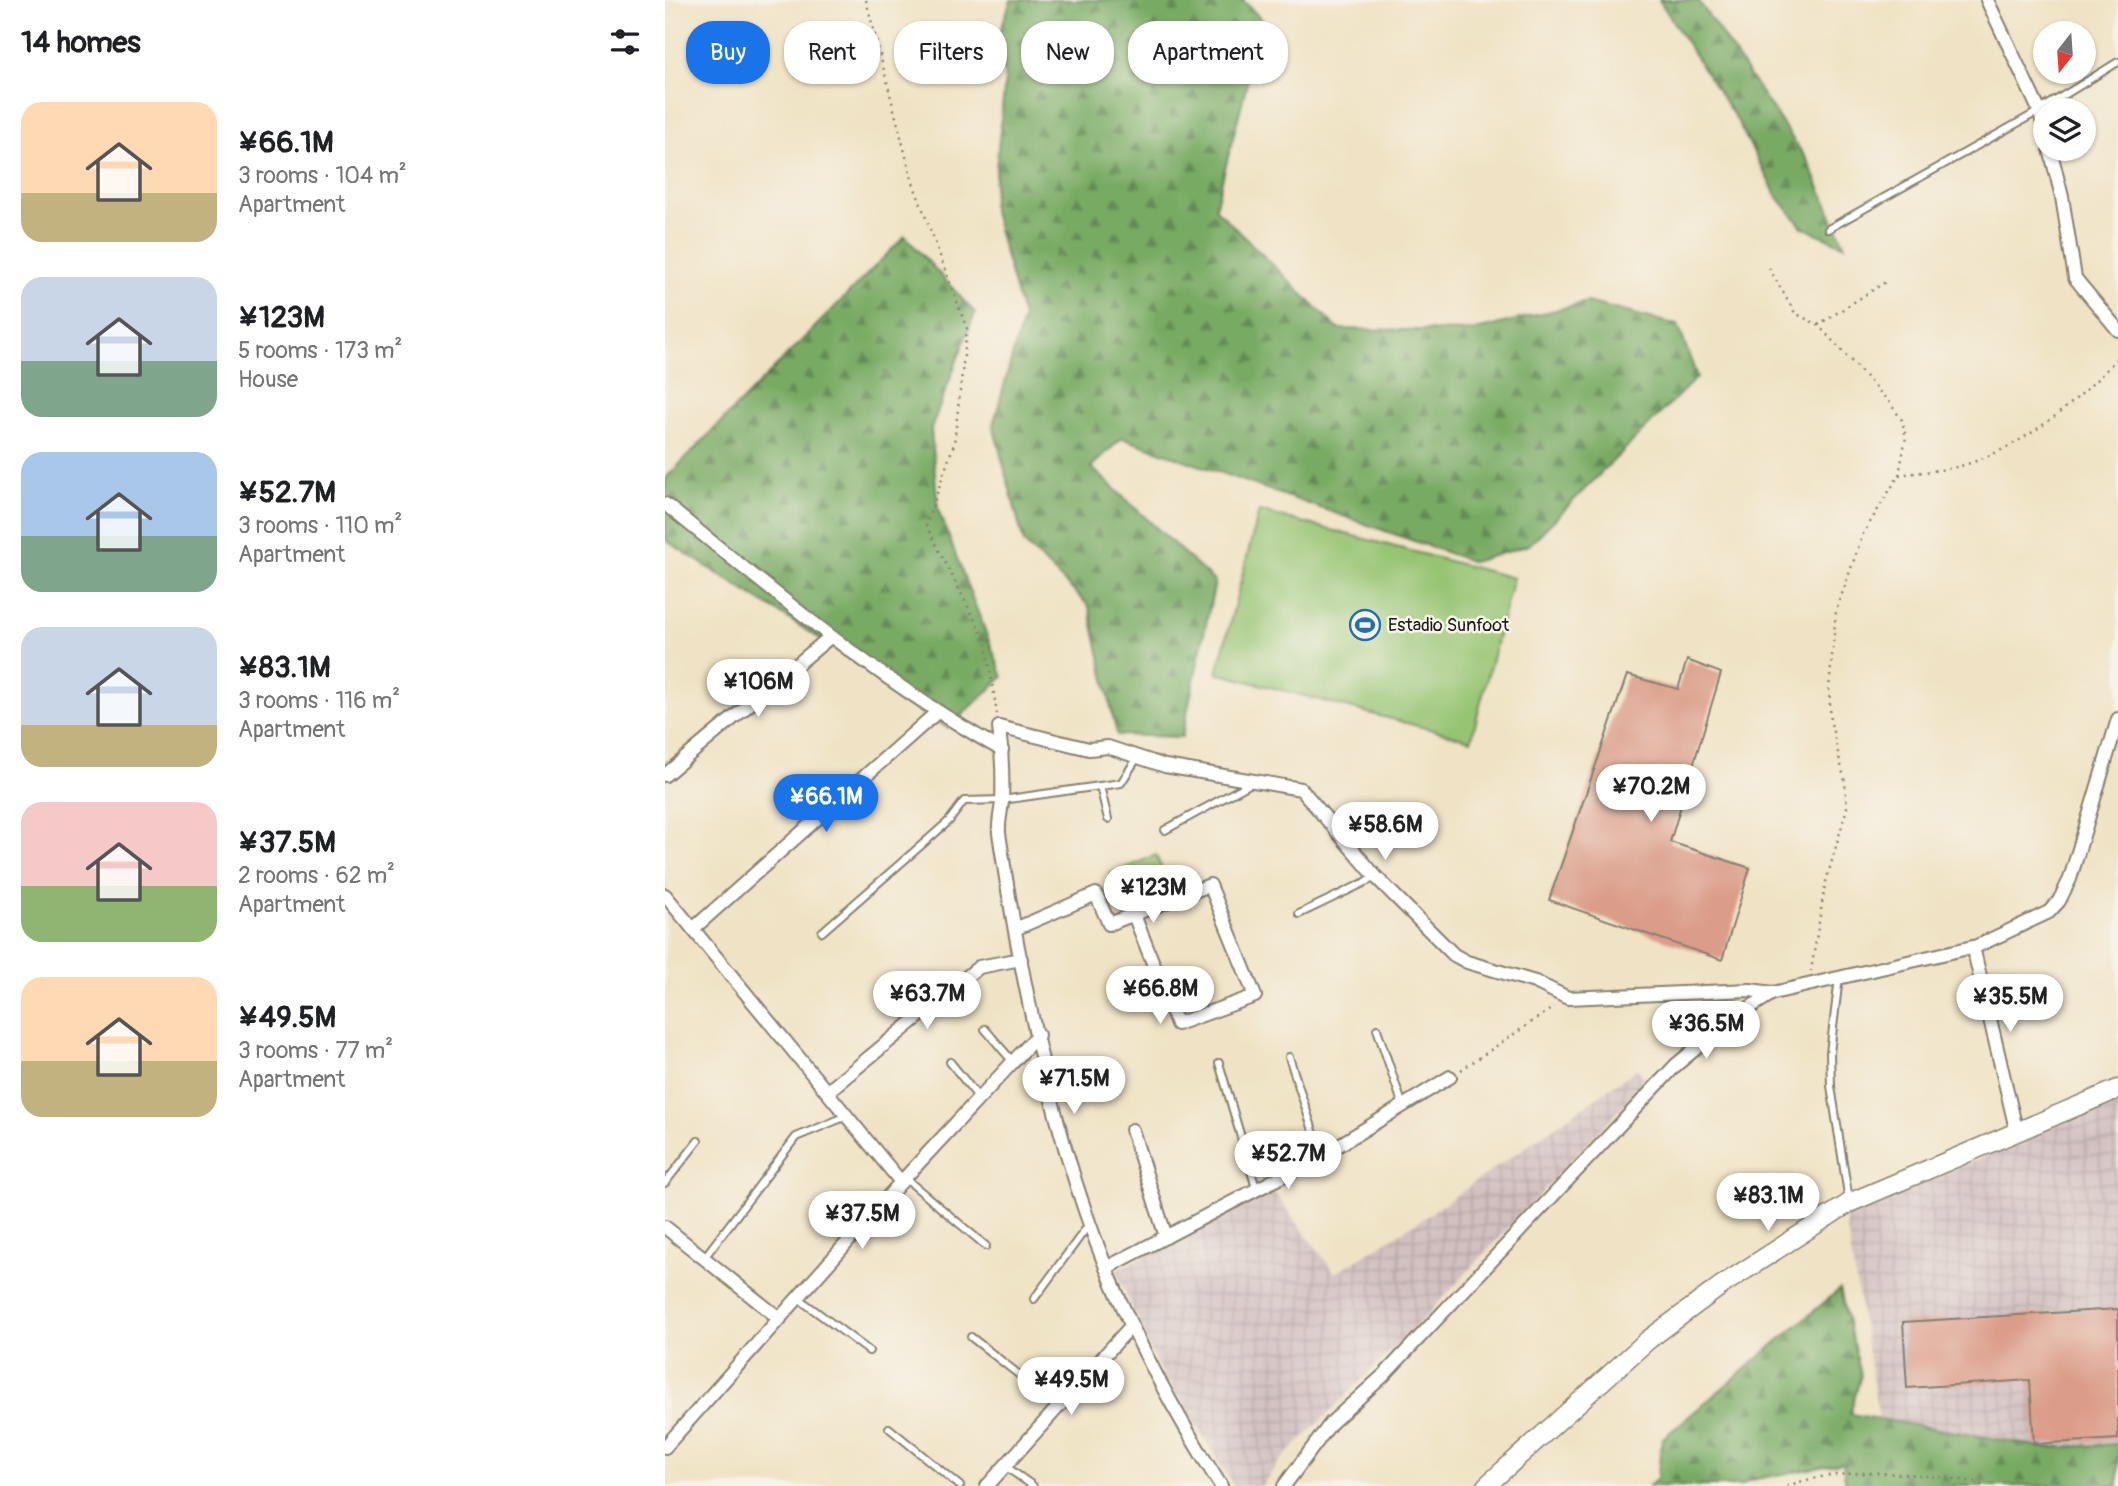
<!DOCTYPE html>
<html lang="en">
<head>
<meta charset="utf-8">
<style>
  body { margin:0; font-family:Pangolin,sans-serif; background:#f6f6f6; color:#202124; height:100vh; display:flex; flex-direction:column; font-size:26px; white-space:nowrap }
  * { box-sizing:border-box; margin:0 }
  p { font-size:23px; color:#757577 }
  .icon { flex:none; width:38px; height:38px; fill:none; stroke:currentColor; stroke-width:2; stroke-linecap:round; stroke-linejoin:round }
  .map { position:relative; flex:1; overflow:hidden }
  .details { display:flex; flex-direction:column; background:#fff; width:665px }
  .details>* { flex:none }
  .top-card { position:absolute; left:21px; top:21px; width:665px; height:63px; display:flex; gap:14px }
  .needle { width:46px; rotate:197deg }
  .buttons { position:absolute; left:1368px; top:21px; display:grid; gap:14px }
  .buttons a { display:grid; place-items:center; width:63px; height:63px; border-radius:50%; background:#fff; box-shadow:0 2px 5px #0004; font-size:35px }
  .price { position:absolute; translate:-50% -60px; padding:0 16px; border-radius:24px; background:#fff; color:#222; font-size:23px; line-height:46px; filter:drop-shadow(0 2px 4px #0008) }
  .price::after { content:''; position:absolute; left:50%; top:42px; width:21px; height:16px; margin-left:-10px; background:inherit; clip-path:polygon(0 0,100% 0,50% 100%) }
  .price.current { background:#1a73e8; color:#fff }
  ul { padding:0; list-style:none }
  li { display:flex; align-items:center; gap:21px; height:175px; padding:0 21px }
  li span { display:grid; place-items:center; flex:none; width:196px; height:140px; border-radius:21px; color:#555 }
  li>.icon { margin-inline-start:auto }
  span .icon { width:84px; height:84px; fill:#fffc; stroke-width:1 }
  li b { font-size:30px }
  h2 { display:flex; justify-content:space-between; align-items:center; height:84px; padding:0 21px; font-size:30px }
  .pill { padding:0 24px; border-radius:28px; background:#fff; box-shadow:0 2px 5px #0004; font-size:24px; line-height:63px }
  .pill.current { background:#1a73e8; color:#fff }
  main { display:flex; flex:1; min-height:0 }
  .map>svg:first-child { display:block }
</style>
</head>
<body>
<main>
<section class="details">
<h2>14 homes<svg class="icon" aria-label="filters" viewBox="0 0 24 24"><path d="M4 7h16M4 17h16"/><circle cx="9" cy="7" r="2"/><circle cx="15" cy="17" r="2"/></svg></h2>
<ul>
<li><span style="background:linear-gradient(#ffd9b3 65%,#c2b280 0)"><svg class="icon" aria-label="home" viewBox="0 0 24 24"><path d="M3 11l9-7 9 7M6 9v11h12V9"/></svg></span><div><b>¥66.1M</b><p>3 rooms · 104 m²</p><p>Apartment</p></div></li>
<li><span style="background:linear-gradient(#c9d6e8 60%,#7fa58c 0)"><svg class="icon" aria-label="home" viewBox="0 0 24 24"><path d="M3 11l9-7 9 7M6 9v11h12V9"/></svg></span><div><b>¥123M</b><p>5 rooms · 173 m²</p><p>House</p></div></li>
<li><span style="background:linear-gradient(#a9c7e8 60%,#7fa58c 0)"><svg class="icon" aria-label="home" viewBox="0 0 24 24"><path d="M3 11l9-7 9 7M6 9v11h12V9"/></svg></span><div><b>¥52.7M</b><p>3 rooms · 110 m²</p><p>Apartment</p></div></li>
<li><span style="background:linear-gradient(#c9d6e8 70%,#c2b280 0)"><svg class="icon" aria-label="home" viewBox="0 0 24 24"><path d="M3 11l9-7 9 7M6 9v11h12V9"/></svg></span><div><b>¥83.1M</b><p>3 rooms · 116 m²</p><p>Apartment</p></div></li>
<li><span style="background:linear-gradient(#f6c9c9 60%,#8fb573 0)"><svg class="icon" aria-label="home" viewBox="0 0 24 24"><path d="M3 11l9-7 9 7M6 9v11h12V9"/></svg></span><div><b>¥37.5M</b><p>2 rooms · 62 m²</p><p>Apartment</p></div></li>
<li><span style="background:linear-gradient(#ffd9b3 60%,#c2b280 0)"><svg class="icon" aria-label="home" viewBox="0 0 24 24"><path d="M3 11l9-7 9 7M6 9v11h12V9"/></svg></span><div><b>¥49.5M</b><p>3 rooms · 77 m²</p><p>Apartment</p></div></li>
</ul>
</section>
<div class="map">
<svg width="1453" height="1486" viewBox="0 0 1453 1486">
  <defs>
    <pattern id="industrial-grid" width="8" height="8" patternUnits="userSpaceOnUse" patternTransform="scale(1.75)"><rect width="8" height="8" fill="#d2bfc0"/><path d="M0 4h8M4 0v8" fill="none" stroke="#b4a4a4"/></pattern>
    <pattern id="forest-firs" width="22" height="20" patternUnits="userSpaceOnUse" patternTransform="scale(1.75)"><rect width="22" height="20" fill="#78aa64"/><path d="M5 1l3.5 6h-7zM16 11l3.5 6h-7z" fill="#628a52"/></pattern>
  </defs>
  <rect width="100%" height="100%" fill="#f7f3e8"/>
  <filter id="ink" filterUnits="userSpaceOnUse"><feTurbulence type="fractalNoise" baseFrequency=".0143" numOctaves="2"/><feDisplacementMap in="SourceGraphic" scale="14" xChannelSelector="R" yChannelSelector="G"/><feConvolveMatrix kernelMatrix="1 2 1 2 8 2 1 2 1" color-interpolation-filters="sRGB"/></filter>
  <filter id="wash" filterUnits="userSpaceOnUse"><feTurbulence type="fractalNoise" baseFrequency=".00686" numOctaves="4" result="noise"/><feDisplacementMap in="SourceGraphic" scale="28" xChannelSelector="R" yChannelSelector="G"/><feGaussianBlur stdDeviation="1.57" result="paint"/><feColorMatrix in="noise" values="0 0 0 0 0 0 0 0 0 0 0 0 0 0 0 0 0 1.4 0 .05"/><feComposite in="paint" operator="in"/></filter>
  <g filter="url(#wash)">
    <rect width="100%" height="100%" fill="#f0e3c5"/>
    <g fill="url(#industrial-grid)">
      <path d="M 972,1069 L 982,1080 L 758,1319 L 612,1464 L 597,1486 L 569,1486 L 491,1363 L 451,1270 L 605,1187 L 670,1273 L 759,1218 Z"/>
      <path d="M 1453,1099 L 1453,1444 L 1382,1448 L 1214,1419 L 1180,1216 Z"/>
    </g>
    <g fill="url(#forest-firs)" stroke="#4a6340" stroke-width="2">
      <path d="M 346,0 L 578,0 L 598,21 L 550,208 L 673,329 L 807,331 L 922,302 L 1013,325 L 1032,377 L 864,545 L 808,562 L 457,438 L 426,467 L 550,582 L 517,737 L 452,735 L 424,606 L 359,543 L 328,425 L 358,318 L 327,208 L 340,79 L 334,34 Z"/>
      <path d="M 994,0 L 1033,0 L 1144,163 L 1180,246 L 1137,227 L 1111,195 L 1073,122 Z"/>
      <path d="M 240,236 L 310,313 L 266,429 L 273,509 L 338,677 L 283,728 L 256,713 L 199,667 L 0,540 L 0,479 Z"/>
      <path d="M 1175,1289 L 1196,1375 L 1185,1414 L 1382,1448 L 1453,1444 L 1453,1486 L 1181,1486 L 1178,1463 L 1085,1480 L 1076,1486 L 984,1486 L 992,1479 L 997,1439 Z"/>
    </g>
    <g fill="#96c472" stroke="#597047" stroke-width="2">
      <path d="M 594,511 L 848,578 L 806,740 L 552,673 Z"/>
      <path d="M 491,855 L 506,891 L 459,910 L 445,874 Z"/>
    </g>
    <g id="blocks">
      <g fill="#db9c89">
        <path d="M 1022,660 L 1056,673 L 1005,842 L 1085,868 L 1057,960 L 884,900 L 962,675 L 1013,689 Z"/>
        <path d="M 1453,1309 L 1453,1439 L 1369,1444 L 1365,1380 L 1242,1388 L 1238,1322 Z"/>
      </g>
    </g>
  </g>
  <g filter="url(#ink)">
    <use href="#blocks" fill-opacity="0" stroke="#868070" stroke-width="2"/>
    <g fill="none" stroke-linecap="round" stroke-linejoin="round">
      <g stroke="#868070" stroke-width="10">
        <g id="lane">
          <path d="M 1163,229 L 1367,115 L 1453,62"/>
          <path d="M 435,786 L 443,819"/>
          <path d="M 500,830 L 588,782"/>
          <path d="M 634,914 L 711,877"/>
          <path d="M 157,932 L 284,821 L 299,801 L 337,800 L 456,783 L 472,758"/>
          <path d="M 1174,977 L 1165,1053 L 1166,1086 L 1184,1201"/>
          <path d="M 320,1029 L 348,1062"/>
          <path d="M 712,1029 L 738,1106"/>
          <path d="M 624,1057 L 656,1155"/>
          <path d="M 285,1062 L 314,1098"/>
          <path d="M 554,1063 L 591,1188"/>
          <path d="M 240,1178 L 321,1246"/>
          <path d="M 0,1183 L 33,1141"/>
          <path d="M 39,1258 L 131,1137 L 182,1116"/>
          <path d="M 133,1298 L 204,1351"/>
          <path d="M 369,1299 L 425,1223"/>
          <path d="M 306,1337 L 394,1406"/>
          <path d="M 224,1428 L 295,1486"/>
          <path d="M 340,1466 L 368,1486"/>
        </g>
      </g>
      <g stroke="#868070" stroke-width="16">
        <g id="street">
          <path d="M 1322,0 L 1374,110 L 1381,134"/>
          <path d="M 1385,149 L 1397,197 L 1410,278 L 1453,330"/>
          <path d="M 0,504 C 109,592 214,681 337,750"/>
          <path d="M 0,775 L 165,637"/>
          <path d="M 0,895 L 236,1182"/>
          <path d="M 28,929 L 271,713"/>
          <path d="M 350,929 L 431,894 L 444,924 L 545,885 L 590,996 L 512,1024 L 469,915"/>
          <path d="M 1308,947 L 1351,1129"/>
          <path d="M 162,1092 L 314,967 L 356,959"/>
          <path d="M 467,1130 L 501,1237"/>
          <path d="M 0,1227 L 115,1319"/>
          <path d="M 441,1268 L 656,1156 L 785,1077"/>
          <path d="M 0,1447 L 236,1182 L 373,1035"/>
          <path d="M 322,1486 L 466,1326"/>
          <path d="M 556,1486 C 512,1417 473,1346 442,1270 C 388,1136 355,976 334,833 C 333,823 336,812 337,802 C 338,777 337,752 334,727 L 424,749 L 443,747 L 500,766 L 636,789 L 711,877 L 789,955 L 802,962 L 870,982 L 903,998 L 1085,990 L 1108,993"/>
          <path d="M 619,1486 L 666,1423 L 719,1375 L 1011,1065 L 1065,1020 L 1108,993 L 1312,946 L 1384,912 L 1394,901 L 1405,879 L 1453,719"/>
        </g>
      </g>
      <g stroke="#868070" stroke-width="21">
        <path id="secondary" d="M 821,1486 L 983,1340 L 1057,1285 L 1184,1203 L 1453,1089"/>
      </g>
      <g stroke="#868070" stroke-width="2.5" stroke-dasharray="2 5" stroke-linecap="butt">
        <path d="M 201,0 L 247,180 L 302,329 L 289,444 L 261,525 L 321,642 L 332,714"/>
        <path d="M 1104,268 L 1130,313 L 1153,325 L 1224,402 L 1237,420 L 1241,437 L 1234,475 L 1198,534 L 1171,611 L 1164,689 L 1166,723 L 1180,782 L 1182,808 L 1160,885 L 1146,971"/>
        <path d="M 1153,325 L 1222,281"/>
        <path d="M 1234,475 C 1255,472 1278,471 1299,465 C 1358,447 1412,403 1453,357"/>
        <path d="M 796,1070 L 889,1007"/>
        <path d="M 1122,1486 C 1178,1465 1255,1474 1312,1482 L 1319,1486"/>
      </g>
      <use href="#lane" stroke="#fff" stroke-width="6"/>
      <use href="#street" stroke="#fff" stroke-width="12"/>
      <use href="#secondary" stroke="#fff" stroke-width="18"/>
    </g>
  </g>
  <defs>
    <g id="stadium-ring" transform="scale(1.575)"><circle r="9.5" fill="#f7f3e8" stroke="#1f6fb2" stroke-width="1.5"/><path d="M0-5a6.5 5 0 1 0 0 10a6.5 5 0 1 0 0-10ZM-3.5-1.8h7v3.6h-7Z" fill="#1f6fb2"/></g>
  </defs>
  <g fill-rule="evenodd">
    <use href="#stadium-ring" x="700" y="625"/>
  </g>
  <g text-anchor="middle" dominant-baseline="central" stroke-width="5" stroke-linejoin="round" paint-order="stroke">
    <g font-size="18" fill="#1c1c1c" stroke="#f7f3e8" text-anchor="start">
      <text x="723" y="625">Estadio Sunfoot</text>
    </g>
  </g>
</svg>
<div class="buttons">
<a><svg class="needle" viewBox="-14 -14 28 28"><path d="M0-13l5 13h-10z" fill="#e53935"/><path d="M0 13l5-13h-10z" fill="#757577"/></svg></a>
<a><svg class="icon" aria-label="layers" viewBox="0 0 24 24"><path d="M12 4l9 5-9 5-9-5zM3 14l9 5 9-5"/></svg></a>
</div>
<b class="price" style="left:93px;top:719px">¥106M</b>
<b class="price" style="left:986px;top:824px">¥70.2M</b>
<b class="price current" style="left:161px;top:834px">¥66.1M</b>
<b class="price" style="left:720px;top:862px">¥58.6M</b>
<b class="price" style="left:488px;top:925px">¥123M</b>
<b class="price" style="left:495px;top:1026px">¥66.8M</b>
<b class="price" style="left:262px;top:1031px">¥63.7M</b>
<b class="price" style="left:1345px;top:1034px">¥35.5M</b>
<b class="price" style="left:1041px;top:1061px">¥36.5M</b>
<b class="price" style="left:409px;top:1116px">¥71.5M</b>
<b class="price" style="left:623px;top:1191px">¥52.7M</b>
<b class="price" style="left:1103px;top:1233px">¥83.1M</b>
<b class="price" style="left:197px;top:1251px">¥37.5M</b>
<b class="price" style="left:406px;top:1417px">¥49.5M</b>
<div class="top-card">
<a class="pill current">Buy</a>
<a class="pill">Rent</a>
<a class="pill">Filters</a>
<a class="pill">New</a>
<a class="pill">Apartment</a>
</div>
</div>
</main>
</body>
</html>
